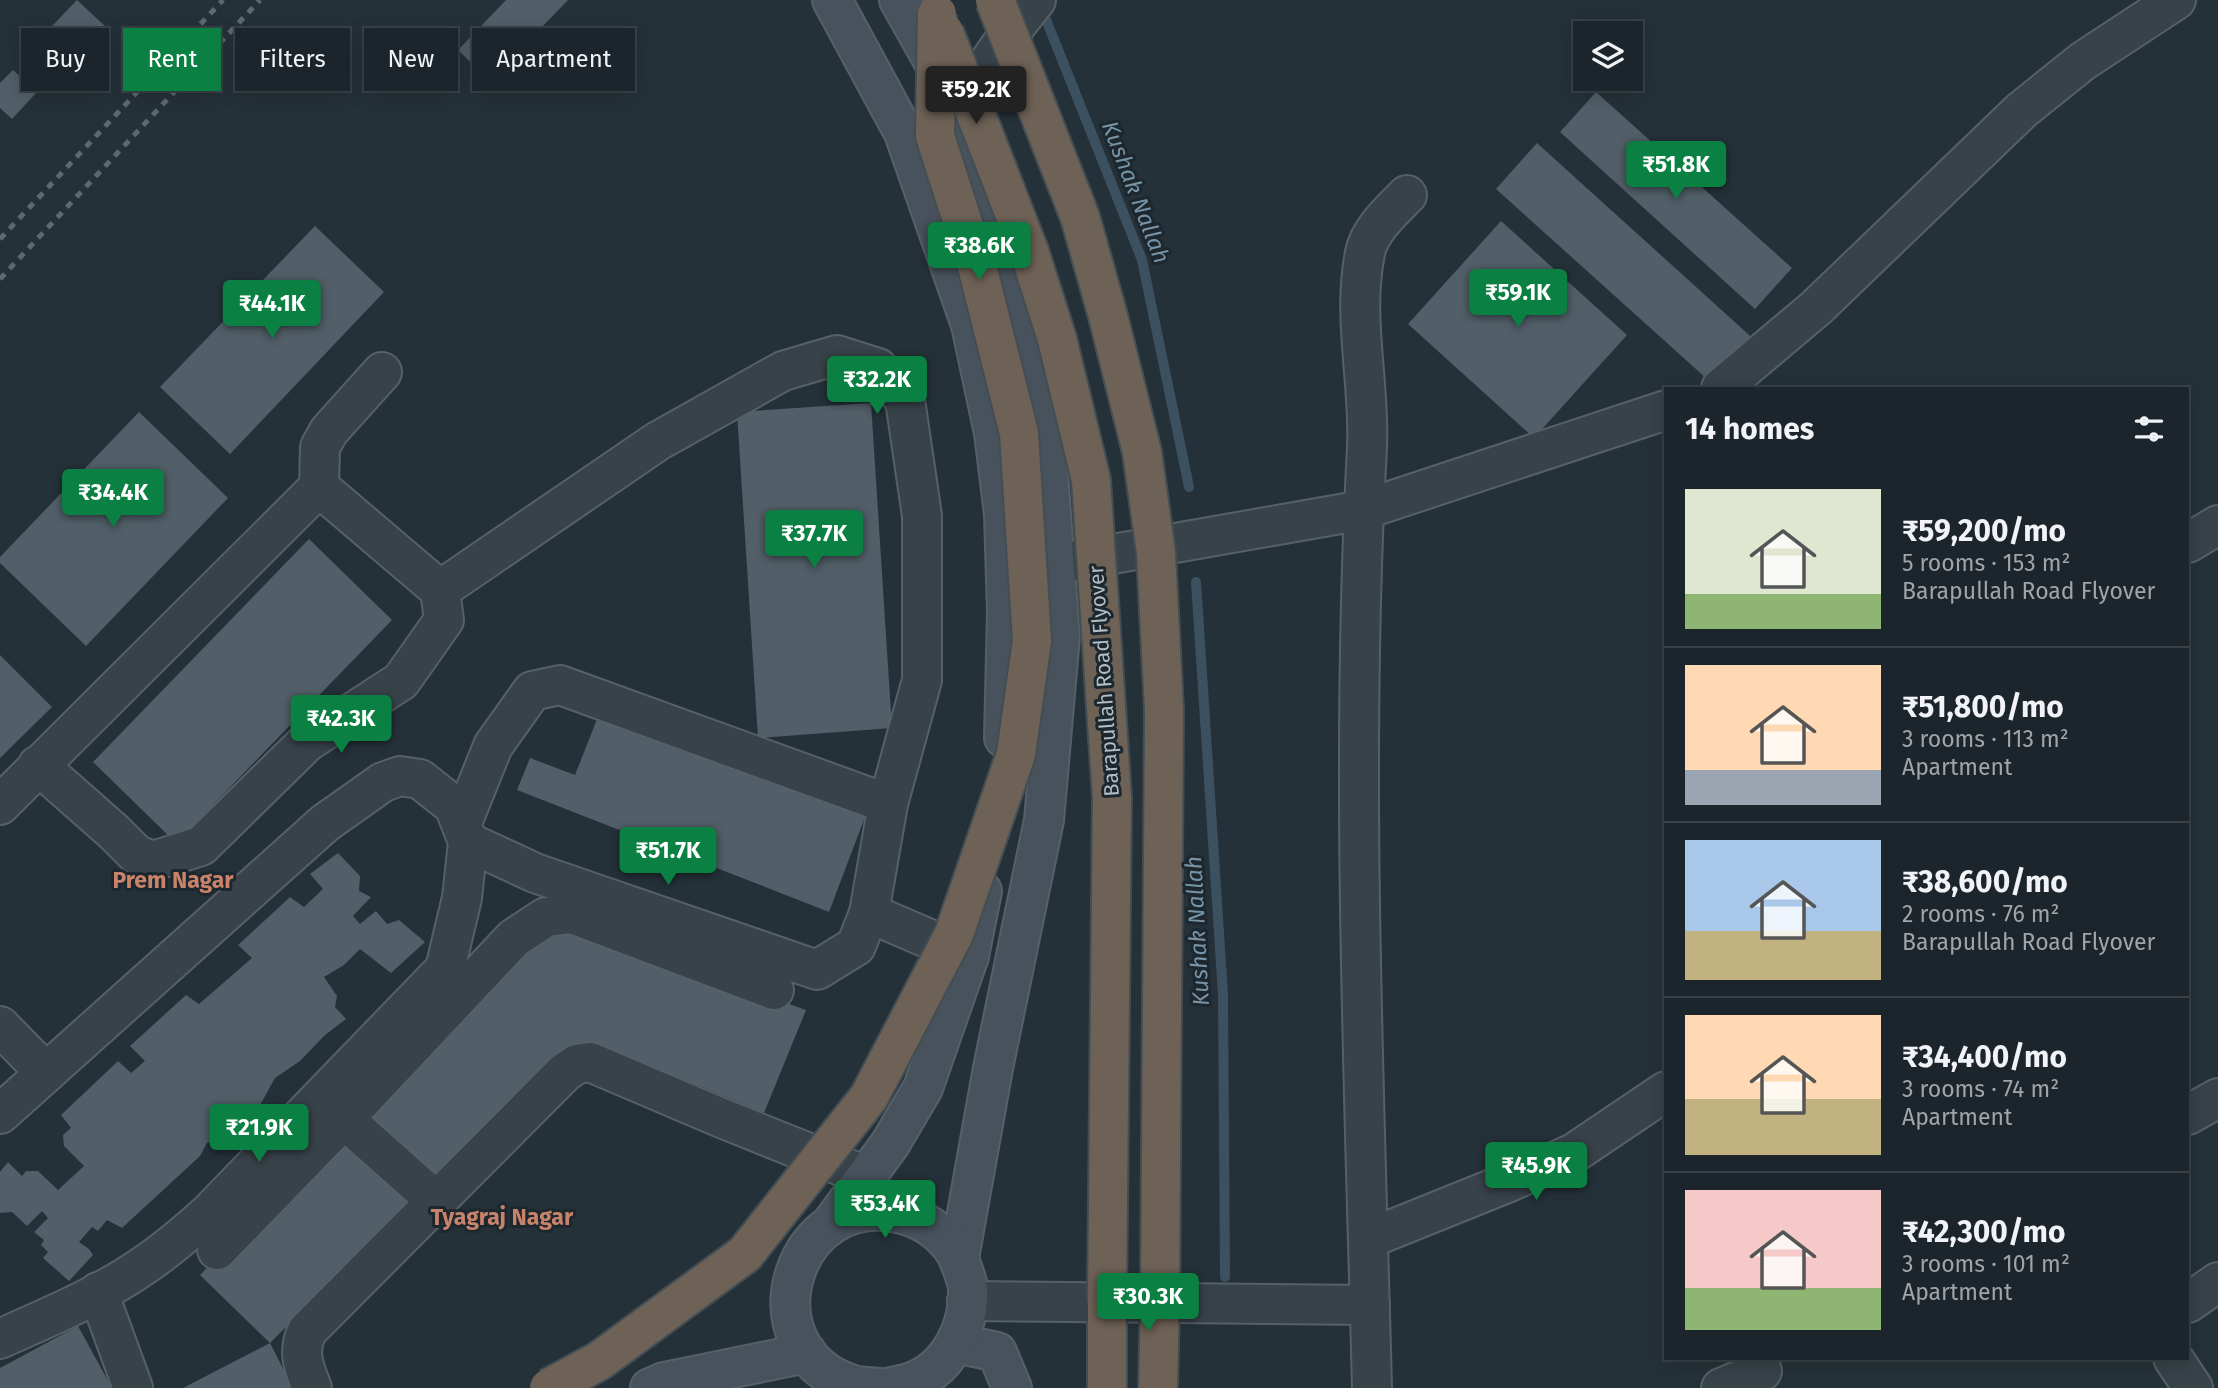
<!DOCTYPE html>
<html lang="en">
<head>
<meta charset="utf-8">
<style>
  body { margin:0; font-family:"Fira Sans",sans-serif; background:#252d33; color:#f1f3f6; height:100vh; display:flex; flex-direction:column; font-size:26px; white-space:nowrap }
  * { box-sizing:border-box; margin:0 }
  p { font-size:23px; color:#a0a5a9 }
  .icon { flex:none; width:38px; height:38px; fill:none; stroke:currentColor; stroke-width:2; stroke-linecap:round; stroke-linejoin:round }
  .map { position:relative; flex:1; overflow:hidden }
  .sheet { position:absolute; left:1664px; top:387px; width:525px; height:973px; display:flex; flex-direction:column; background:#1c252b; border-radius:0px; box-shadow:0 4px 18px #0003,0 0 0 2px #3a4247 }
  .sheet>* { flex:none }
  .hud { position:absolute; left:21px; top:28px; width:665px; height:63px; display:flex; gap:14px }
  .controls { position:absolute; left:1573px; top:21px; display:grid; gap:14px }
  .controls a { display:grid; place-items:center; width:70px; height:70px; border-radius:0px; background:#1c252b; box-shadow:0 4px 18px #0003,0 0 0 2px #3a4247; font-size:35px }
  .price { position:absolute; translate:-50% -60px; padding:0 16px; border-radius:7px; background:#0b8043; color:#fff; font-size:23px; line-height:46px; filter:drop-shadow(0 2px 4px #0008) }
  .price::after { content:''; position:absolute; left:50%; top:42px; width:21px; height:16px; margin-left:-10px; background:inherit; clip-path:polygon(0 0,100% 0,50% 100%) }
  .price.selected { background:#222; color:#fff }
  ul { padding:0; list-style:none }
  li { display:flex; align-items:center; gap:21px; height:175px; padding:0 21px }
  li+li { border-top:2px solid #3a4247 }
  li span { display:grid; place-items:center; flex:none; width:196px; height:140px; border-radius:0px; color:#555 }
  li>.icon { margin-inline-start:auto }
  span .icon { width:84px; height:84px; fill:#fffc; stroke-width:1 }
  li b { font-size:30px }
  h2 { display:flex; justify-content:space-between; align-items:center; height:84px; padding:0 21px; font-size:30px }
  .chip { padding:0 24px; border-radius:0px; background:#1c252b; box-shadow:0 4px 18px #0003,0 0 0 2px #3a4247; font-size:24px; line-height:63px }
  .chip.selected { background:#0b8043; color:#fff }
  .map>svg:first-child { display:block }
</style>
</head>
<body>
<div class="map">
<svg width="2218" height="1388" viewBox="0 0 2218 1388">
  <rect width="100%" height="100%" fill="#253139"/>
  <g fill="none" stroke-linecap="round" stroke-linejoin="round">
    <g stroke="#3c5160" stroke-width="10">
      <path d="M 1041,7 L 1142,260 L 1189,487"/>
      <path d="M 1196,582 L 1223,994 L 1225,1277"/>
    </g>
  </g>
  <g fill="#525f68">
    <path d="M 77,0 L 106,27 L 62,73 L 33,46 Z"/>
    <path d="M 506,0 L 568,0 L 490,81 L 458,50 Z"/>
    <path d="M 13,70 L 37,92 L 12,119 L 0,108 L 0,83 Z"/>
    <path d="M 1596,92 L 1792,268 L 1755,309 L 1560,132 Z"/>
    <path d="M 1537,143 L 1758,343 L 1717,388 L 1496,189 Z"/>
    <path d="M 1501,221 L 1627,335 L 1534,438 L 1408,324 Z"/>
    <path d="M 315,226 L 384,292 L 230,454 L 160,387 Z"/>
    <path d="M 871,403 L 892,728 L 758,738 L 737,412 Z"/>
    <path d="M 139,412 L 228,498 L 86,646 L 0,563 L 0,557 Z"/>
    <path d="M 309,539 L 392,620 L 176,843 L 93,762 Z"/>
    <path d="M 0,655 L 52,707 L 0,758 Z"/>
    <path d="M 599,714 L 865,817 L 829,912 L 517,790 L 530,758 L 575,775 Z"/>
    <path d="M 338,853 L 360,876 L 359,891 L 371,897 L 353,916 L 360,924 L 376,911 L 387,924 L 399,920 L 425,942 L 391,973 L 360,949 L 344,965 L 324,977 L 337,996 L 335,1007 L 346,1019 L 325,1035 L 300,1061 L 275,1078 L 259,1107 L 248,1110 L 230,1132 L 207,1143 L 200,1156 L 122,1228 L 107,1220 L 98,1231 L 92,1227 L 79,1242 L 89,1249 L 93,1255 L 69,1281 L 43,1258 L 48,1252 L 41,1245 L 44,1240 L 34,1232 L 48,1218 L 42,1211 L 27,1226 L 12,1212 L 0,1213 L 0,1172 L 8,1162 L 22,1176 L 26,1171 L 38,1171 L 58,1190 L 84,1166 L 64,1146 L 63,1135 L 71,1128 L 61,1115 L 118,1061 L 131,1073 L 145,1061 L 130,1046 L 186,995 L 199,1004 L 252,958 L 238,945 L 290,897 L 304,907 L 323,889 L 310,874 Z"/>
    <path d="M 561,924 L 806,1010 L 764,1113 L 601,1045 L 566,1052 L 432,1189 L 356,1112 L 521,942 Z"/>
    <path d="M 343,1130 L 413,1199 L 270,1343 L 200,1275 Z"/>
    <path d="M 78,1326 L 112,1388 L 0,1388 L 0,1368 Z"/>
    <path d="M 270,1343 L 293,1388 L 183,1388 Z"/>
  </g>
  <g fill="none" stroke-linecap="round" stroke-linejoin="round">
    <g stroke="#566067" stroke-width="42">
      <g id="street">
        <path d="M 944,111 C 968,96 977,80 992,58 C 1005,38 1021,19 1036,0"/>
        <path d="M 1721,388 L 1816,308 L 2022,110 L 2083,61 L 2176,0"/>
        <path d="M 2188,543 L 2218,525"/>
        <path d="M 1056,564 L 1363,510 L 1666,410"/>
        <path d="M 440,590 L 658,441 L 783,371 L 837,355 L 878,368 L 905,400 L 922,516 L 922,680 L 888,804 L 869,913 L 856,946 L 817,970 L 535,873 L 468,842"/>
        <path d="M 38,765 L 114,832 L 137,855 L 153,861 L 201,846 L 307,742 L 401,681 L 444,620 L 440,590 L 319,487"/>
        <path d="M 0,805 L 319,487 L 320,447 L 329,431 L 382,372"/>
        <path d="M 462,823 L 493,746 L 532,691 L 560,685 L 888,804"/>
        <path d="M 869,913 L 969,956"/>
        <path d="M 0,1026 L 46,1073"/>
        <path d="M 0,1114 L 325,823 L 383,782 L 400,776 L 420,779 L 454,806 L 468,842 L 462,898 L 445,969 L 210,1212 C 189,1231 167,1250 143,1266 C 100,1296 48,1317 0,1339"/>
        <path d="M 2188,1115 L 2218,1098"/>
        <path d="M 435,1200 L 344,1119 L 514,938 L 546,917 L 572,914 L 774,990"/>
        <path d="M 1368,1239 L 1507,1183 L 1574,1153 L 1666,1091"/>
        <path d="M 217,1250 L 344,1119"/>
        <path d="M 98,1292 L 133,1388"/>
        <path d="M 967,1301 L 1370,1305"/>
        <path d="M 2188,1303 L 2218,1282"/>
        <path d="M 2173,1358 L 2193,1388"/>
        <path d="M 312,1388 C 304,1368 297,1352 307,1331 L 565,1072 L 577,1064 L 590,1062 L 719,1117 L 866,1176"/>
        <path d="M 1372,1388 C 1364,1075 1350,761 1367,447 C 1370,383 1352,317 1365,253 C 1369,231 1391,211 1407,195"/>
        <path d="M 1721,1388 L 1762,1371"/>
      </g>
    </g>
    <g stroke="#566067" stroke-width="42">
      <g id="secondary">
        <path d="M 832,0 L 904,133 L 971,325 L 994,433 L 1004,514 L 1007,612 L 1004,738"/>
        <path d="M 899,0 L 957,103 L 1034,363 L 1045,433 L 1060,636 L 1044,820 L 993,1068 L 959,1258"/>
        <path d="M 832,1223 L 890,1144 L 923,1088 L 969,956 L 982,891"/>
        <path d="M 956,1343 L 997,1352 L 1012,1388"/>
        <path d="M 650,1388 L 664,1382 L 807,1353"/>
        <path d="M 880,1388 C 871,1387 861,1387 853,1385 C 741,1350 792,1182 906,1215 C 928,1221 952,1240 960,1262 C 963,1270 967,1280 968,1288 C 970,1327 949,1368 912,1382 C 904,1385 894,1386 886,1388"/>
      </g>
    </g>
    <g stroke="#434d54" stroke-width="42">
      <g id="highway">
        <path d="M 1107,1388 L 1107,1303"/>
        <path d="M 1158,1388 L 1160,1303"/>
      </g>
    </g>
    <use href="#street" stroke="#384249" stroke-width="38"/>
    <use href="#secondary" stroke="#47525c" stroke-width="38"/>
    <use href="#highway" stroke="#6e6156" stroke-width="38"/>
    <g stroke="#5c6972" stroke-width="5" stroke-dasharray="7 7" stroke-linecap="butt">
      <path d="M 0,239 L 223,0"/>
      <path d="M 0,279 L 260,0"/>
    </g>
    <g stroke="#434d54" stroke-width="42" stroke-linecap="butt">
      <g id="highway-bridge">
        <path d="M 995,0 L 1080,217 L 1108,316 L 1142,452 L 1156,553 L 1164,710 L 1160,1303"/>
        <path d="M 944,32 L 1029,251 L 1057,339 L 1091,480 L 1112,798 L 1107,1303"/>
        <path d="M 549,1388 L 599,1361 L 745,1254 L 869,1097 L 954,934 L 1016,754 L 1032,641 L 1019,433 L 978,270 L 935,136 L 937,14"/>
      </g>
    </g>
    <use href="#highway-bridge" stroke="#6e6156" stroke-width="38"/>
  </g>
  <g text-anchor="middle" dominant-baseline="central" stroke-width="6" stroke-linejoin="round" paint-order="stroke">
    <g font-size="21" fill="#b3bdc5" stroke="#1d272e">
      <text transform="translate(1104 681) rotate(-94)">Barapullah Road Flyover</text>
    </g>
    <g font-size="23" font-style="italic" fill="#7793a6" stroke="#1d272e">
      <text transform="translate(1136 192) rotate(69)">Kushak Nallah</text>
      <text transform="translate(1197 931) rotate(-93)">Kushak Nallah</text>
    </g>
    <g font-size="23" font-weight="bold" fill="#c9836a" stroke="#1d272e">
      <text x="173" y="880">Prem Nagar</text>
      <text x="502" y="1217">Tyagraj Nagar</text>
    </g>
  </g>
</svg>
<div class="controls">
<a><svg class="icon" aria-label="layers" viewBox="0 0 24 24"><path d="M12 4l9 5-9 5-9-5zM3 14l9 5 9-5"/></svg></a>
</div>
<b class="price selected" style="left:976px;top:126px">₹59.2K</b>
<b class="price" style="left:1676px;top:201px">₹51.8K</b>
<b class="price" style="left:979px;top:282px">₹38.6K</b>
<b class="price" style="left:1518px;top:329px">₹59.1K</b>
<b class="price" style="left:272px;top:340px">₹44.1K</b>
<b class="price" style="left:877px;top:416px">₹32.2K</b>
<b class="price" style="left:113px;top:529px">₹34.4K</b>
<b class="price" style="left:814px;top:570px">₹37.7K</b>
<b class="price" style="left:341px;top:755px">₹42.3K</b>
<b class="price" style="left:668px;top:887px">₹51.7K</b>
<b class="price" style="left:259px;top:1164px">₹21.9K</b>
<b class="price" style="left:1536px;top:1202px">₹45.9K</b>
<b class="price" style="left:885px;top:1240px">₹53.4K</b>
<b class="price" style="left:1148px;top:1333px">₹30.3K</b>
<div class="hud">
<a class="chip">Buy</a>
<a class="chip selected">Rent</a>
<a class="chip">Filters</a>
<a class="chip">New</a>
<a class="chip">Apartment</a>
</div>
<section class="sheet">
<h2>14 homes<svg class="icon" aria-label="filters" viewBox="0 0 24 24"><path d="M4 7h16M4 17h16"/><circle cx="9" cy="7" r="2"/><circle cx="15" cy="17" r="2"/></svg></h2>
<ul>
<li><span style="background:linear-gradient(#dfe7d0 75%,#8fb573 0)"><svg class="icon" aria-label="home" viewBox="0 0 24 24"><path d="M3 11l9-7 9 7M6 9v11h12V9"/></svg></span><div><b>₹59,200/mo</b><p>5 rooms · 153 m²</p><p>Barapullah Road Flyover</p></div></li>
<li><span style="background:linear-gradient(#ffd9b3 75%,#9aa5b1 0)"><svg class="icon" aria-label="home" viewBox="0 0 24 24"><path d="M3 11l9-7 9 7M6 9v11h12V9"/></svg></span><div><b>₹51,800/mo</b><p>3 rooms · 113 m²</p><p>Apartment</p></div></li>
<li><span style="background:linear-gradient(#a9c7e8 65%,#c2b280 0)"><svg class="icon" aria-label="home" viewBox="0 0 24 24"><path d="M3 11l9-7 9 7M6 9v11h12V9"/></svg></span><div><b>₹38,600/mo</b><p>2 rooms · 76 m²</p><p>Barapullah Road Flyover</p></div></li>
<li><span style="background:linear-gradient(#ffd9b3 60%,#c2b280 0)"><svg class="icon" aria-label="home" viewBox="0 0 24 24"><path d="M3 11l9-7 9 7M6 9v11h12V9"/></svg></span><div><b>₹34,400/mo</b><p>3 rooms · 74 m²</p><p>Apartment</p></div></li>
<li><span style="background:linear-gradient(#f6c9c9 70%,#8fb573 0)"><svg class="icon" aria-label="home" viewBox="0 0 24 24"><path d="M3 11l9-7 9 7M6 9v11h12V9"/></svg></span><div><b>₹42,300/mo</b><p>3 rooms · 101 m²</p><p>Apartment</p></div></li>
</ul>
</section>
</div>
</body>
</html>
